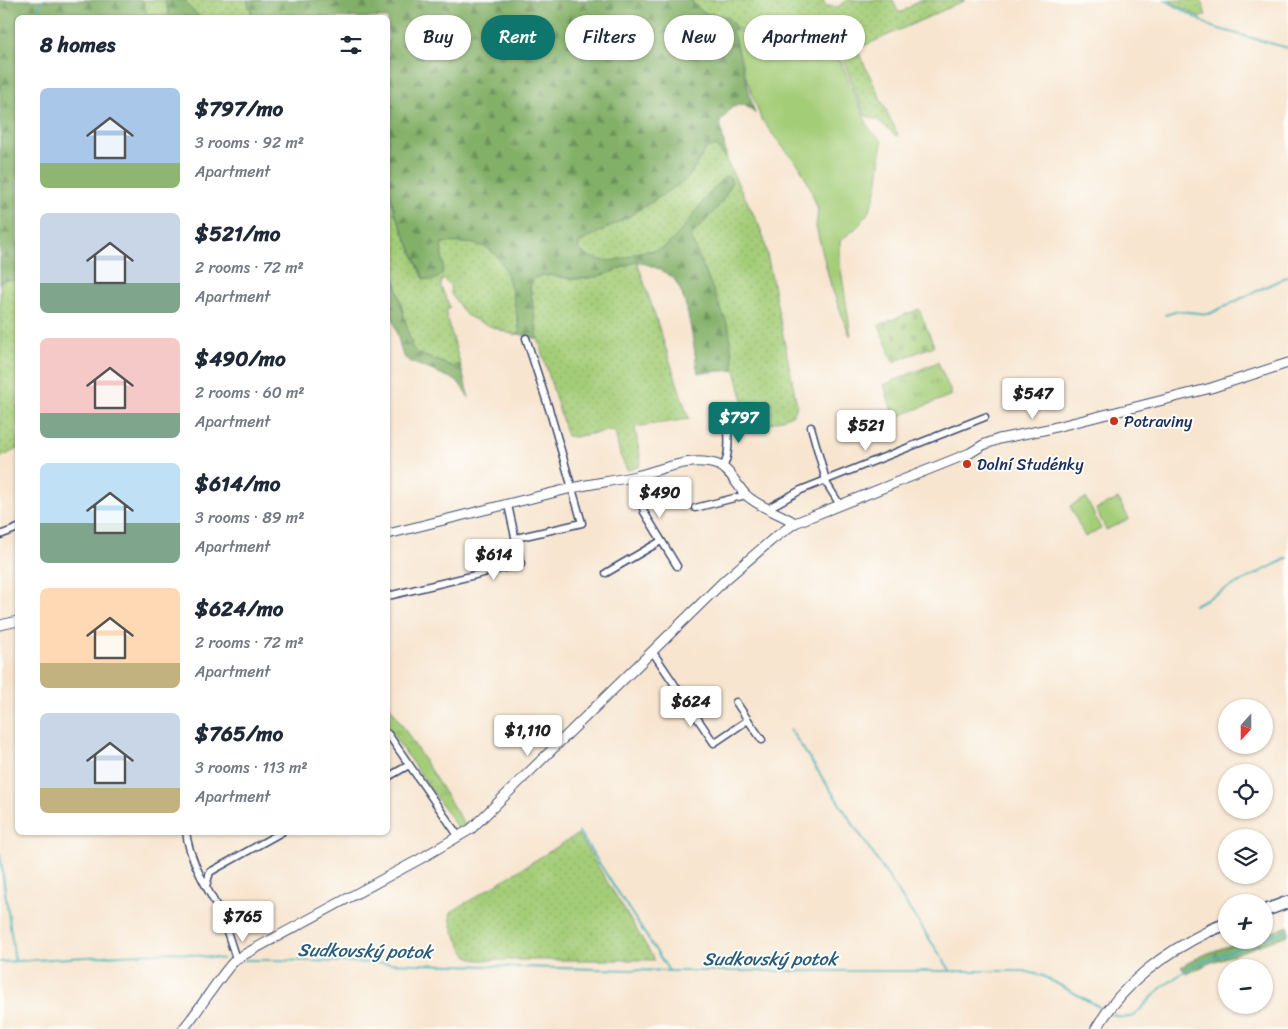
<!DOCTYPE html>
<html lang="en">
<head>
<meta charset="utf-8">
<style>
  body { margin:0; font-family:Sriracha,sans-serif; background:#f2f2f3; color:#1f2937; height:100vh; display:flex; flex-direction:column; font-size:19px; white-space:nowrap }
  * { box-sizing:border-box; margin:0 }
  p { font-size:16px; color:#747a83 }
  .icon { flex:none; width:28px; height:28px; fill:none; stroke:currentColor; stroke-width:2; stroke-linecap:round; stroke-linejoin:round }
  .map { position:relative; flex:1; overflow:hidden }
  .sheet { position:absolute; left:15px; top:15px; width:375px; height:820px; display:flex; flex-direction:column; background:#fff; border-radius:8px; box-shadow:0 1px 4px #0004 }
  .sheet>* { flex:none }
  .banner { position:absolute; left:405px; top:15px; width:475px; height:45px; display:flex; gap:10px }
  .needle { width:32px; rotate:201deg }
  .controls { position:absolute; left:1218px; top:699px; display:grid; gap:10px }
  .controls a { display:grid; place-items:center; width:55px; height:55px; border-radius:50%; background:#fff; box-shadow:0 1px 4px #0004; font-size:25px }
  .price { position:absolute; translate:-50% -42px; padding:0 11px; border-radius:5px; background:#fff; color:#222; font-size:16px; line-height:32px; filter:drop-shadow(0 1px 2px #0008) }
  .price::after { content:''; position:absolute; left:50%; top:30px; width:15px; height:11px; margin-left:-8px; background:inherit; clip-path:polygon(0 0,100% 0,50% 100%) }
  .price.selected { background:#0f766e; color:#fff }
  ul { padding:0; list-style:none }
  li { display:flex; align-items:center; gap:15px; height:125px; padding:0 25px }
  li span { display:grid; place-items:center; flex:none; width:140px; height:100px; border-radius:8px; color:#555 }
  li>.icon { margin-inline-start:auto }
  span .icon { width:60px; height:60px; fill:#fffc; stroke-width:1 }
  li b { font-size:21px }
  h2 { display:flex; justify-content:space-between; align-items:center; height:60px; padding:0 25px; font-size:21px }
  .chip { padding:0 18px; border-radius:22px; background:#fff; box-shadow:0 1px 4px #0004; font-size:18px; line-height:45px }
  .chip.selected { background:#0f766e; color:#fff }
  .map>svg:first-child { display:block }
</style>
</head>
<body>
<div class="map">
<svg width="1288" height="1029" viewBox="0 0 1288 1029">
  <defs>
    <pattern id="grass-dots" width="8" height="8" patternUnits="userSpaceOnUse" patternTransform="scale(1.25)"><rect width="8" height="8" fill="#a4cd78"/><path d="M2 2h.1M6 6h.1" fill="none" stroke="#8db06a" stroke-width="1.8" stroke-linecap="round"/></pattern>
    <pattern id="forest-firs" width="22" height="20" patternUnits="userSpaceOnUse" patternTransform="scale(1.25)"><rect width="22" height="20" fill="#83b068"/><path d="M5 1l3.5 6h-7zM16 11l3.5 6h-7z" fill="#6a9059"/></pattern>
    <pattern id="cemetery-stones" width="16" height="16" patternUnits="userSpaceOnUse" patternTransform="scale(1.25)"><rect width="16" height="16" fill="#a4cd78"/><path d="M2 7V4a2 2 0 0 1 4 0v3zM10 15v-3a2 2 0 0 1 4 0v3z" fill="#8db06a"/></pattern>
    <pattern id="park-tufts" width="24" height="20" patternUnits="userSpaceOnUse" patternTransform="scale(1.25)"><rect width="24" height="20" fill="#a4cd78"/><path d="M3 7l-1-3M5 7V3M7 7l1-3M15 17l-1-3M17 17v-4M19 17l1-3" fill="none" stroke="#8db06a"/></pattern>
  </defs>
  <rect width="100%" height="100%" fill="#fdfcf7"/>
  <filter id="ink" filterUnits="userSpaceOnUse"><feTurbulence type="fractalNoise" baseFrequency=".02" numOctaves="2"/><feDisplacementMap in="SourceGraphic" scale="10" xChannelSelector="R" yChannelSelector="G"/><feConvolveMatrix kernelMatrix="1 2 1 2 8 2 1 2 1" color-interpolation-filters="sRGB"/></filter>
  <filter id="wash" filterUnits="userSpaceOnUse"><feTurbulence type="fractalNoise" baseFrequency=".0096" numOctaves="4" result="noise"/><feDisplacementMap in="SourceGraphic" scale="20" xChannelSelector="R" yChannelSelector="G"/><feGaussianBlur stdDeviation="1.12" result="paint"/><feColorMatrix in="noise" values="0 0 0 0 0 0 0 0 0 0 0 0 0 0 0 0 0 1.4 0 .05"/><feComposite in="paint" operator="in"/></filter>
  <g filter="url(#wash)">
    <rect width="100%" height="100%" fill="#f7e5cf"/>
    <g fill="url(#grass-dots)" stroke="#607e6b">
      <path d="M 142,0 L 165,0 L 169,14 L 168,16 L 147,14 Z"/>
      <path d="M 185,0 L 247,0 L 253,17 L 200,17 L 187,6 Z"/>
      <path d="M 690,0 L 823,0 L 826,6 L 838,7 L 846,0 L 893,0 L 898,12 L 902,12 L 920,0 L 966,0 L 857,49 L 898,135 L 896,136 L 878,120 L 868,117 L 865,115 L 843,60 L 836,52 L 827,52 L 787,39 L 757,36 L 744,31 L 736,28 L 727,17 L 704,13 Z"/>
      <path d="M 1168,0 L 1201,0 L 1206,15 L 1200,18 Z"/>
      <path d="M 712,146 L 716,146 L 722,152 L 759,225 L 764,239 L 797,405 L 795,412 L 792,415 L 753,431 L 750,427 L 733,363 L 692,240 L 692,235 L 723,200 L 684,228 L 665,247 L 658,250 L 639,252 L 626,258 L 607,262 L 586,256 L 578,249 L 579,242 L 628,217 L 687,179 L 707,148 Z"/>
      <path d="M 388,186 L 395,213 L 424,280 L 441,252 L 442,243 C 457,242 476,242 489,249 C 510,261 515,309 520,331 L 518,334 L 514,335 L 482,323 L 466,315 L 451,294 L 450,285 L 443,279 L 441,281 L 441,287 L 450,307 L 446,311 L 447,318 L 460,363 L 454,367 L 419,354 L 412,347 L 388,253 Z"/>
      <path d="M 637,261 L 689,419 L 635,427 L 641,463 L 638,467 L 627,470 L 620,455 L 615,432 L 613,430 L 574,437 L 567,436 L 538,339 L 530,287 C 532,281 533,278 539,276 C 551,273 562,279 574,279 C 592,279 620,268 637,261 Z"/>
      <path d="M 4,280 L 18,280 L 17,449 L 0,458 L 0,282 Z"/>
      <path d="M 578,834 L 655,960 L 484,960 C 478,960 473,960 468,956 C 461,950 447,920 451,912 Z"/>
    </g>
    <g fill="url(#forest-firs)" stroke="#4f7063">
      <path d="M 0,0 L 142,0 L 147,14 L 165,17 L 169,14 L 165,0 L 185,0 L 188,6 L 200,17 L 18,18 L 17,280 L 4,280 L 0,282 Z"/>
      <path d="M 247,0 L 690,0 L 704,13 L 727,17 L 736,28 L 736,42 L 755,114 L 751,109 L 741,104 L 731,108 L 720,122 L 727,160 L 716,146 L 707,148 L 687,179 L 628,217 L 580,242 L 578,249 C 596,264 614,263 635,254 C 645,249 657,253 665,247 C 669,244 673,239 676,236 C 694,217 706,193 726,176 L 731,178 C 732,196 704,222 692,235 L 692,240 L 729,328 L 734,370 L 698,373 C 694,350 688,291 672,277 C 662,269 649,265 637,261 C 617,270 596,280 574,279 C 562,278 551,273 539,276 C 533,278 532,281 530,287 L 538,339 L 518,334 L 520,331 C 515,309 510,261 489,249 C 476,242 457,242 442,243 C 439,252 445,260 443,269 C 442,279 432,282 424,279 L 395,213 L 388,186 L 388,18 L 253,17 Z"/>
      <path d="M 388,253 L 412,347 L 419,354 L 454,367 L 460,363 L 469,398 L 459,383 L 453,379 L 411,362 L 405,358 L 402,353 L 388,300 Z"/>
      <path d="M 1288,926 L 1288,935 L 1210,963 L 1187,974 L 1181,967 C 1203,953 1238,940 1264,940 L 1264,935 Z"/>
    </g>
    <path fill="url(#cemetery-stones)" stroke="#607e6b" d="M 919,309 L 934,346 L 893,362 L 879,325 Z"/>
    <g fill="url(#park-tufts)" stroke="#607e6b">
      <path d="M 938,362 L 952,395 L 894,418 L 884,385 Z"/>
      <path d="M 388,703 L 465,825 L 459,830 L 388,728 Z"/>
    </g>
    <g fill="#a4cd78" stroke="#607e6b">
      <path d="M 732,29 L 765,39 L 789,40 L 801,46 L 838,55 L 869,128 L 882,141 C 879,169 880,204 858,226 C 853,231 846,236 840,241 L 840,263 L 851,335 L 850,336 L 831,286 L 816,227 L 818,210 L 810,187 L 800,167 L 781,145 L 761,119 L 745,74 Z"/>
      <path d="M 1086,498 L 1101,529 L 1085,537 L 1070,506 Z"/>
      <path d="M 1118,499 L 1129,519 L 1106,530 L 1096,509 Z"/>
    </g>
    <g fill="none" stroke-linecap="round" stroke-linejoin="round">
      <g stroke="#40b1b7" stroke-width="2">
        <path d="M 1165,0 L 1212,27 L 1288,48"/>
        <path d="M 39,18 L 40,0"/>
        <path d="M 1165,315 L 1178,311 L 1209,314 L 1288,276"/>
        <path d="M 1194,605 L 1288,558"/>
        <path d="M 790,729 L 950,970"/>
        <path d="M 579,832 L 669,971"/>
        <path d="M 0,855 L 15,961"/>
        <path d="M 1264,939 L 1288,930"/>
        <path d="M 245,960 L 273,960 L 669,971 L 1024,971 L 1043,976 L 1105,1010"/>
        <path d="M 0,962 L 174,952 L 222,959"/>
        <path d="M 1111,1014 L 1123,1018 L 1134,1016 L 1161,988 L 1192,966 L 1260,940"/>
      </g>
    </g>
  </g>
  <g filter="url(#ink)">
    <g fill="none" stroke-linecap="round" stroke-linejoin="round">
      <g stroke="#3c4a6f" stroke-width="9">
        <g id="street">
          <path d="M 811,427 L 827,484 L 840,505"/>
          <path d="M 723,468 C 731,452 729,433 726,417"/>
          <path d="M 635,476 L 644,512 L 677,566"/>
          <path d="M 695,508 L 746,495"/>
          <path d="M 769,510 L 772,506 L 801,490 L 985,417"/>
          <path d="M 0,535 L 18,528"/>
          <path d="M 516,538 L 582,523 L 550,412 L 526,338"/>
          <path d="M 606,573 L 661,541"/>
          <path d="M 388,596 L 521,564 L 508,505"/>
          <path d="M 652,651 L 714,743 L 748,720 L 762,740"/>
          <path d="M 736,702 L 748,720"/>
          <path d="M 388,734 L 459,837"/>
          <path d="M 388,777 L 409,765"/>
          <path d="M 186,832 C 190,862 206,885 219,911 C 226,927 231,943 236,959"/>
          <path d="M 206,886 L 210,872 L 282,832"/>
        </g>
      </g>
      <g stroke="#3c4a6f" stroke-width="11">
        <g id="secondary">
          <path d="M 388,534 C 449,519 511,503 572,488 C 593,483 615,481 636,476 C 661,470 692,455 718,465 C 730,469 737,486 746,495 C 760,508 780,513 795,523"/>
          <path d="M 0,625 L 18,621"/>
          <path d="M 183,1029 C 202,1007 216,980 236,959 L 420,859 L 471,829 L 725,580 L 774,538 L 795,523 L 970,453 L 983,445 L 999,439 L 1048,429 L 1211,388 L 1288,363"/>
        </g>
      </g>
      <g stroke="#3c4a6f" stroke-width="12">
        <path id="primary" d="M 1096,1029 C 1123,983 1164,953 1211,930"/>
      </g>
      <g stroke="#3c4a6f" stroke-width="14">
        <g id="highway">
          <path d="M 1264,911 L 1288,902"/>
          <path d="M 1211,930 L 1226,924"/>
        </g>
      </g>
      <use href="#street" stroke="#fff" stroke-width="6"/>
      <use href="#secondary" stroke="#fff" stroke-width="9"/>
      <use href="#primary" stroke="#fff" stroke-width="10"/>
      <use href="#highway" stroke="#fff" stroke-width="11"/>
    </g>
  </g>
  <g fill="#c8321e" stroke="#fdfcf7" stroke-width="2">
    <circle cx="1114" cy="421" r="5"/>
    <circle cx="967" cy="464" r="5"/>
  </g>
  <g text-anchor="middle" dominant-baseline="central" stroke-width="4" stroke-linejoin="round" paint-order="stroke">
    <g font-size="16" fill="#1b2f5e" stroke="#fdfcf7" text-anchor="start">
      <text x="1124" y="421">Potraviny</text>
      <text x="977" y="464">Dolní Studénky</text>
    </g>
    <g font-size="18" font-style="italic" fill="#285c7d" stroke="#fdfcf7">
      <text transform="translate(365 951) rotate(1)">Sudkovský potok</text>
      <text x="770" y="959">Sudkovský potok</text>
    </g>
  </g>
</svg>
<div class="controls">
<a><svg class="needle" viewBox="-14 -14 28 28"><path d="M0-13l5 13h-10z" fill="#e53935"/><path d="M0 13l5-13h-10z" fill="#747a83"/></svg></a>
<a><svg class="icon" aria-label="locate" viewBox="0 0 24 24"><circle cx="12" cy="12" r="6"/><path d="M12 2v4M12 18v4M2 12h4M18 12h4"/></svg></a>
<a><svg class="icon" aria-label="layers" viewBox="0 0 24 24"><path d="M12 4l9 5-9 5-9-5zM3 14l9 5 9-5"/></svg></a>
<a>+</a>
<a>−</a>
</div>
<b class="price" style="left:1033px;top:420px">$547</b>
<b class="price selected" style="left:739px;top:444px">$797</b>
<b class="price" style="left:866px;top:452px">$521</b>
<b class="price" style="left:660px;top:519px">$490</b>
<b class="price" style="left:494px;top:581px">$614</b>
<b class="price" style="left:691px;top:728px">$624</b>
<b class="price" style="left:528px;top:757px">$1,110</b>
<b class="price" style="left:243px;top:943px">$765</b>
<div class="banner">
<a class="chip">Buy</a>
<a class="chip selected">Rent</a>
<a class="chip">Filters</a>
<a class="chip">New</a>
<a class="chip">Apartment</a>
</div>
<section class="sheet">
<h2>8 homes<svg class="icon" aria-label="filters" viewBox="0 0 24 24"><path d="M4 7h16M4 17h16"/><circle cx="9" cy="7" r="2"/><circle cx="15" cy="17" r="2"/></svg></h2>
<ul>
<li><span style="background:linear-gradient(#a9c7e8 75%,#8fb573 0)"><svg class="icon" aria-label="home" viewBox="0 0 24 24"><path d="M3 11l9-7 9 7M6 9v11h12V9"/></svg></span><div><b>$797/mo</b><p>3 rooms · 92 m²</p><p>Apartment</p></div></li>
<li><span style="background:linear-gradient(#c9d6e8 70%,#7fa58c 0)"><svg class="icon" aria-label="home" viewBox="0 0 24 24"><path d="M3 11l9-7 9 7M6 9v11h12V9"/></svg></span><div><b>$521/mo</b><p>2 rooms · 72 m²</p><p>Apartment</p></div></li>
<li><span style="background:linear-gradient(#f6c9c9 75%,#7fa58c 0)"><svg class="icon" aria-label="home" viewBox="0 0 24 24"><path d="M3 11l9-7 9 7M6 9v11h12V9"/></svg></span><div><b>$490/mo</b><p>2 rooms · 60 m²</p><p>Apartment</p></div></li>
<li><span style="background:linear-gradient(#bfe0f5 60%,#7fa58c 0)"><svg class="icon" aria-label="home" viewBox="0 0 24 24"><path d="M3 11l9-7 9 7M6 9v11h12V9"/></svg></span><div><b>$614/mo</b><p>3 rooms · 89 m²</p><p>Apartment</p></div></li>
<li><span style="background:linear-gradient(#ffd9b3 75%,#c2b280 0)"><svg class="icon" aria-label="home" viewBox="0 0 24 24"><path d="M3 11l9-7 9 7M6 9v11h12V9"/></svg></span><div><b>$624/mo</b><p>2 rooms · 72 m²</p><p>Apartment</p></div></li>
<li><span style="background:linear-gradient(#c9d6e8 75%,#c2b280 0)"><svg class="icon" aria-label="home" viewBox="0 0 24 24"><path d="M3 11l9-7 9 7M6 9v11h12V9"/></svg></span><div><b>$765/mo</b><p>3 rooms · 113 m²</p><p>Apartment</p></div></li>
</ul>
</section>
</div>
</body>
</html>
